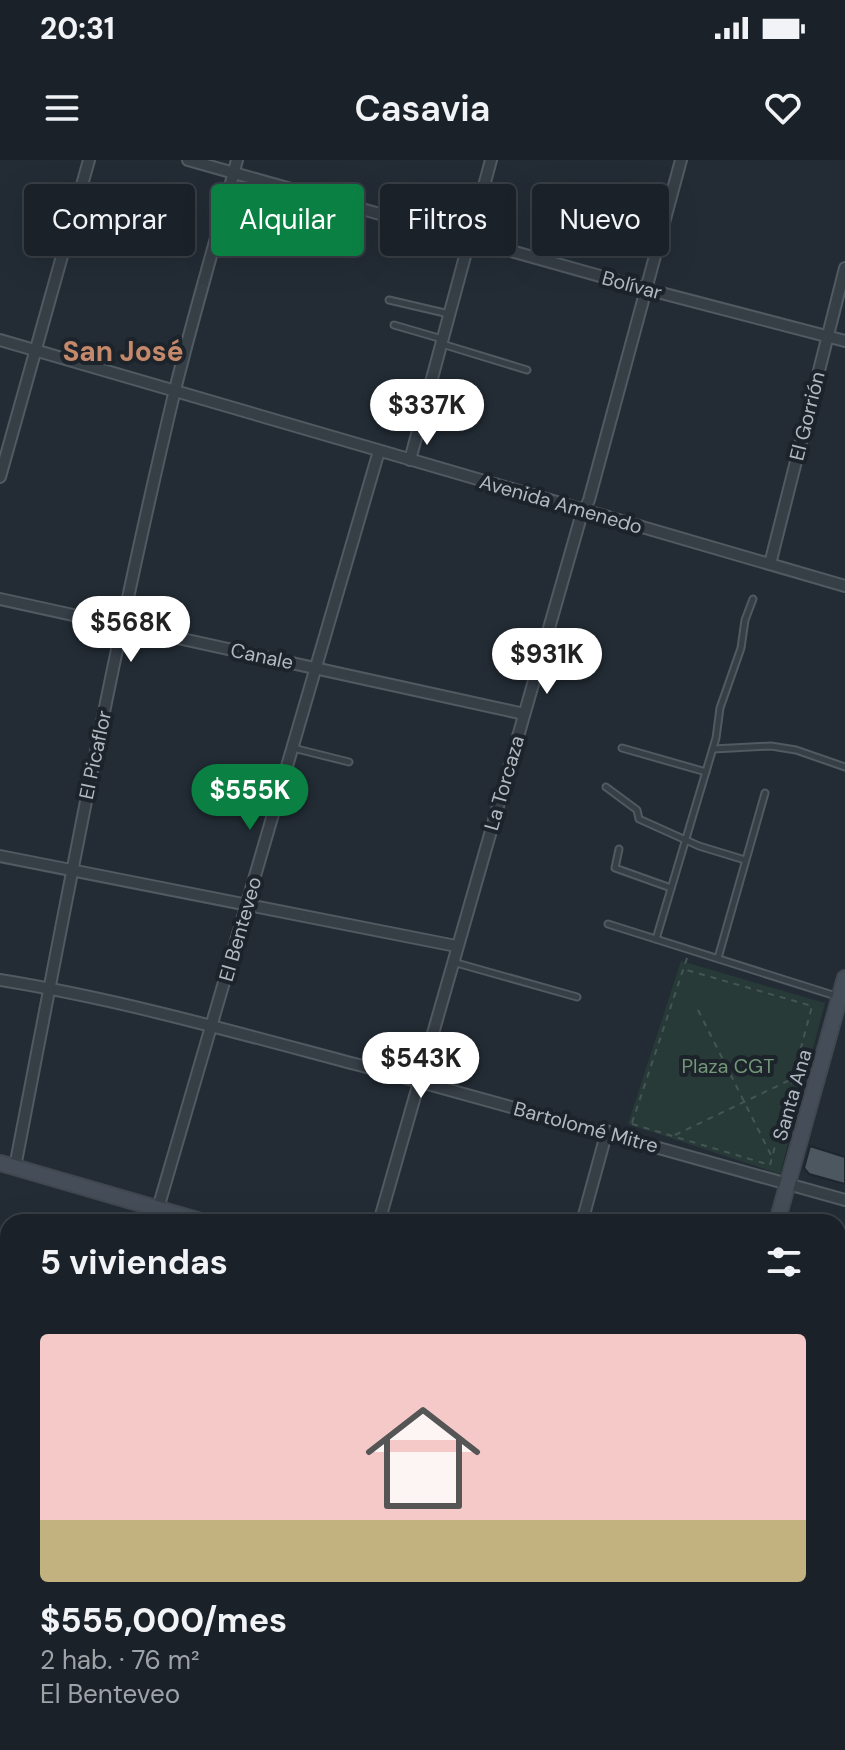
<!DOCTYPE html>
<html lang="es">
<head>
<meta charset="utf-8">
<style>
  body { margin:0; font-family:"DM Sans",sans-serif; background:#232930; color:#f1f3f6; height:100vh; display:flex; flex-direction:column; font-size:30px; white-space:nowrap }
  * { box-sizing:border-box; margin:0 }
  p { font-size:26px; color:#9fa3a8 }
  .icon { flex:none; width:44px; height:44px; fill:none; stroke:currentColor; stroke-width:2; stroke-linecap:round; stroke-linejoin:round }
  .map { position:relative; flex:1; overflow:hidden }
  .side { position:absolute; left:0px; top:1054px; width:846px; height:536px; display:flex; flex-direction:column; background:#1a2128; border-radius:24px 24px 0 0; box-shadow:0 8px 32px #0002,0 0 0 2px #383e45 }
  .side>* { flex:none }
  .top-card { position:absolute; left:24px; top:24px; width:798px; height:72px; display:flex; gap:16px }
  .price { position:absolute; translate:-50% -68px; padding:0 18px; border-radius:28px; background:#fff; color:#222; font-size:26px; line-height:52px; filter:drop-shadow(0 2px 4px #0008) }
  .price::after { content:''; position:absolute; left:50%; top:48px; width:24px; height:18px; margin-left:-12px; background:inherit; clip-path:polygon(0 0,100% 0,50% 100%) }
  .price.selected { background:#0b8043; color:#fff }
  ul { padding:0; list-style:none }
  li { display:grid; align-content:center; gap:16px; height:424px; padding:0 40px }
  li+li { border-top:2px solid #383e45 }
  li span { display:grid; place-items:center; height:248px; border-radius:8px; color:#555 }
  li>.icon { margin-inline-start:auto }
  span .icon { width:144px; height:144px; fill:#fffc; stroke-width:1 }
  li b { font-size:34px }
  h2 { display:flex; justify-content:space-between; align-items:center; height:96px; padding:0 40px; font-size:34px }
  .tag { padding:0 28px; border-radius:8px; background:#1a2128; box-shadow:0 8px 32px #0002,0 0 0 2px #383e45; font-size:28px; line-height:72px }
  .tag.selected { background:#0b8043; color:#fff }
  .status { display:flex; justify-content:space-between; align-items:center; height:56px; padding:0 40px; background:#1a2128; direction:ltr }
  .status svg { height:22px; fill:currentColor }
  header { display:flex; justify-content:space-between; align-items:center; height:104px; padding:0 40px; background:#1a2128; font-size:36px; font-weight:600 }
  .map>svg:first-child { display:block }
</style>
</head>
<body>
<div class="status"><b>20:31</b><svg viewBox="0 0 49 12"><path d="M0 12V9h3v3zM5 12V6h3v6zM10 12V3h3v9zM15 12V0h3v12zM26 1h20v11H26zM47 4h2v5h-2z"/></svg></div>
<header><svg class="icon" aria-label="menu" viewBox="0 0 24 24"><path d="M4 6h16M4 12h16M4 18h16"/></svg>Casavia<svg class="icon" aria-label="heart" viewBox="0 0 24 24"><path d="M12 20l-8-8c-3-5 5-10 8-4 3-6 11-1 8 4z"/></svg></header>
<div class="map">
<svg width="845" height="1590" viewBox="0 0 845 1590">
  <rect width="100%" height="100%" fill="#232c35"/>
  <path fill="#283a38" d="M 681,801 L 825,843 L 780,1014 L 628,964 Z"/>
  <path fill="#4c5760" stroke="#1e252c" stroke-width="2" d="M 810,986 L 845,997 L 845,1024 L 809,1014 L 804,1008 Z"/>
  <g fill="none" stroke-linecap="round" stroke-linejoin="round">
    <g stroke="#515961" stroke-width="9">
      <g id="lane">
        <path d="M 389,140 L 449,154"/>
        <path d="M 394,165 L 442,179"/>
        <path d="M 442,184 L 527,210"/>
        <path d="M 293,588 L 349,602"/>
        <path d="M 622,588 L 706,612"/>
        <path d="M 713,589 L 771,586 L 796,590 L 845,607"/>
        <path d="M 606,627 L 637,650 L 639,659 L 699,686 L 745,700"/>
        <path d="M 619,689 L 615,708 L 671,728"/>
        <path d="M 608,764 L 839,837"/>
        <path d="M 656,779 L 716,578 L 720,548 L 741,488 L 745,460 L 753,439"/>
        <path d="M 718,798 L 765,633"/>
        <path d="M 453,802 L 577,837"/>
      </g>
    </g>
    <g stroke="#515961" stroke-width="14">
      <g id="street">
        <path d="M 188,0 L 646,129 L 845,181"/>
        <path d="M 0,180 L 845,426"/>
        <path d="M 410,300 L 491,0"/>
        <path d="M 0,317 L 89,0"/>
        <path d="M 770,404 L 845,108"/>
        <path d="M 0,439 L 524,554"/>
        <path d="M 0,696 L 456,786"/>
        <path d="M 0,820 C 124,840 245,875 366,907 C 526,951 685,995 845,1040"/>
        <path d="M 15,1007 C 65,748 113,490 174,234 C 193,156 217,78 237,0"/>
        <path d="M 154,1062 L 379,291"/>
        <path d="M 379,1062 L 580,360 L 589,340 L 681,0"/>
        <path d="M 582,1062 L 607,971"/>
        <path d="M 0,1220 L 8,1222"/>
        <path d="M 0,1415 L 8,1417"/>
        <path d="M 838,1446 L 845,1448"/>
        <path d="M 592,1582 L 620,1590"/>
        <path d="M 3,1590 L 8,1570"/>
        <path d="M 230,1590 L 233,1582"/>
        <path d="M 431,1590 L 434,1582"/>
      </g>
    </g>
    <g stroke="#40474f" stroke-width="18">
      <g id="secondary">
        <path d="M 0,1003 L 204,1062"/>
        <path d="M 777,1062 L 845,818"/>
        <path d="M 838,1243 L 845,1245"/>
        <path d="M 629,1590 L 631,1582"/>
      </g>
    </g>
    <g stroke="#455555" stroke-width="2" stroke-dasharray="6 6" stroke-linecap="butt">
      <path d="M 698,850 L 772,997"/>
      <path d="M 632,963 L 687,798"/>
      <path d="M 632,964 L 770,1005 L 812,846 L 683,809"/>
      <path d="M 675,975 L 792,919"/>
    </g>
    <use href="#lane" stroke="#363e46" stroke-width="5"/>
    <use href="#street" stroke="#363e46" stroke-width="10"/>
    <use href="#secondary" stroke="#454e58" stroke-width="14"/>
  </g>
  <g text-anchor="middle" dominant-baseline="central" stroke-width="8" stroke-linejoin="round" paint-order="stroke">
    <g font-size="20" fill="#b1b9c2" stroke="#1c232a">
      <text transform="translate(632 125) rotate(15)">Bolívar</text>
      <text transform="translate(807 256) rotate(-76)">El Gorrión</text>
      <text transform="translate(561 344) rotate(16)">Avenida Amenedo</text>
      <text transform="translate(262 496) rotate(12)">Canale</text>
      <text transform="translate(95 595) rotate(-78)">El Picaflor</text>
      <text transform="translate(504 623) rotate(-74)">La Torcaza</text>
      <text transform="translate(240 769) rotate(-74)">El Benteveo</text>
      <text transform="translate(792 935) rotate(-74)">Santa Ana</text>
      <text transform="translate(586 967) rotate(15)">Bartolomé Mitre</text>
    </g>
    <g font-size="20" fill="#739678" stroke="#1c232a">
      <text x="728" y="906">Plaza CGT</text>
    </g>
    <g font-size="28" font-weight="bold" fill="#c4896a" stroke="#1c232a">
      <text x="123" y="191">San José</text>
    </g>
  </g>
</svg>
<b class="price" style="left:427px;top:287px">$337K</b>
<b class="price" style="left:131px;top:504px">$568K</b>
<b class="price" style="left:547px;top:536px">$931K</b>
<b class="price selected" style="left:250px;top:672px">$555K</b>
<b class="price" style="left:421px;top:940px">$543K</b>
<div class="top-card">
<a class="tag">Comprar</a>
<a class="tag selected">Alquilar</a>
<a class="tag">Filtros</a>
<a class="tag">Nuevo</a>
</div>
<section class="side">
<h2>5 viviendas<svg class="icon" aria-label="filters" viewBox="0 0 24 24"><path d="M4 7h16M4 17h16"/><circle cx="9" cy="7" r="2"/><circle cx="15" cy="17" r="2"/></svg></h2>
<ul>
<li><span style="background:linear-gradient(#f6c9c9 75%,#c2b280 0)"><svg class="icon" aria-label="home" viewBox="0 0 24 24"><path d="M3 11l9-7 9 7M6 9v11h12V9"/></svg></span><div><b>$555,000/mes</b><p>2 hab. · 76 m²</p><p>El Benteveo</p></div></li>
</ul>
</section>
</div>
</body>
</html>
